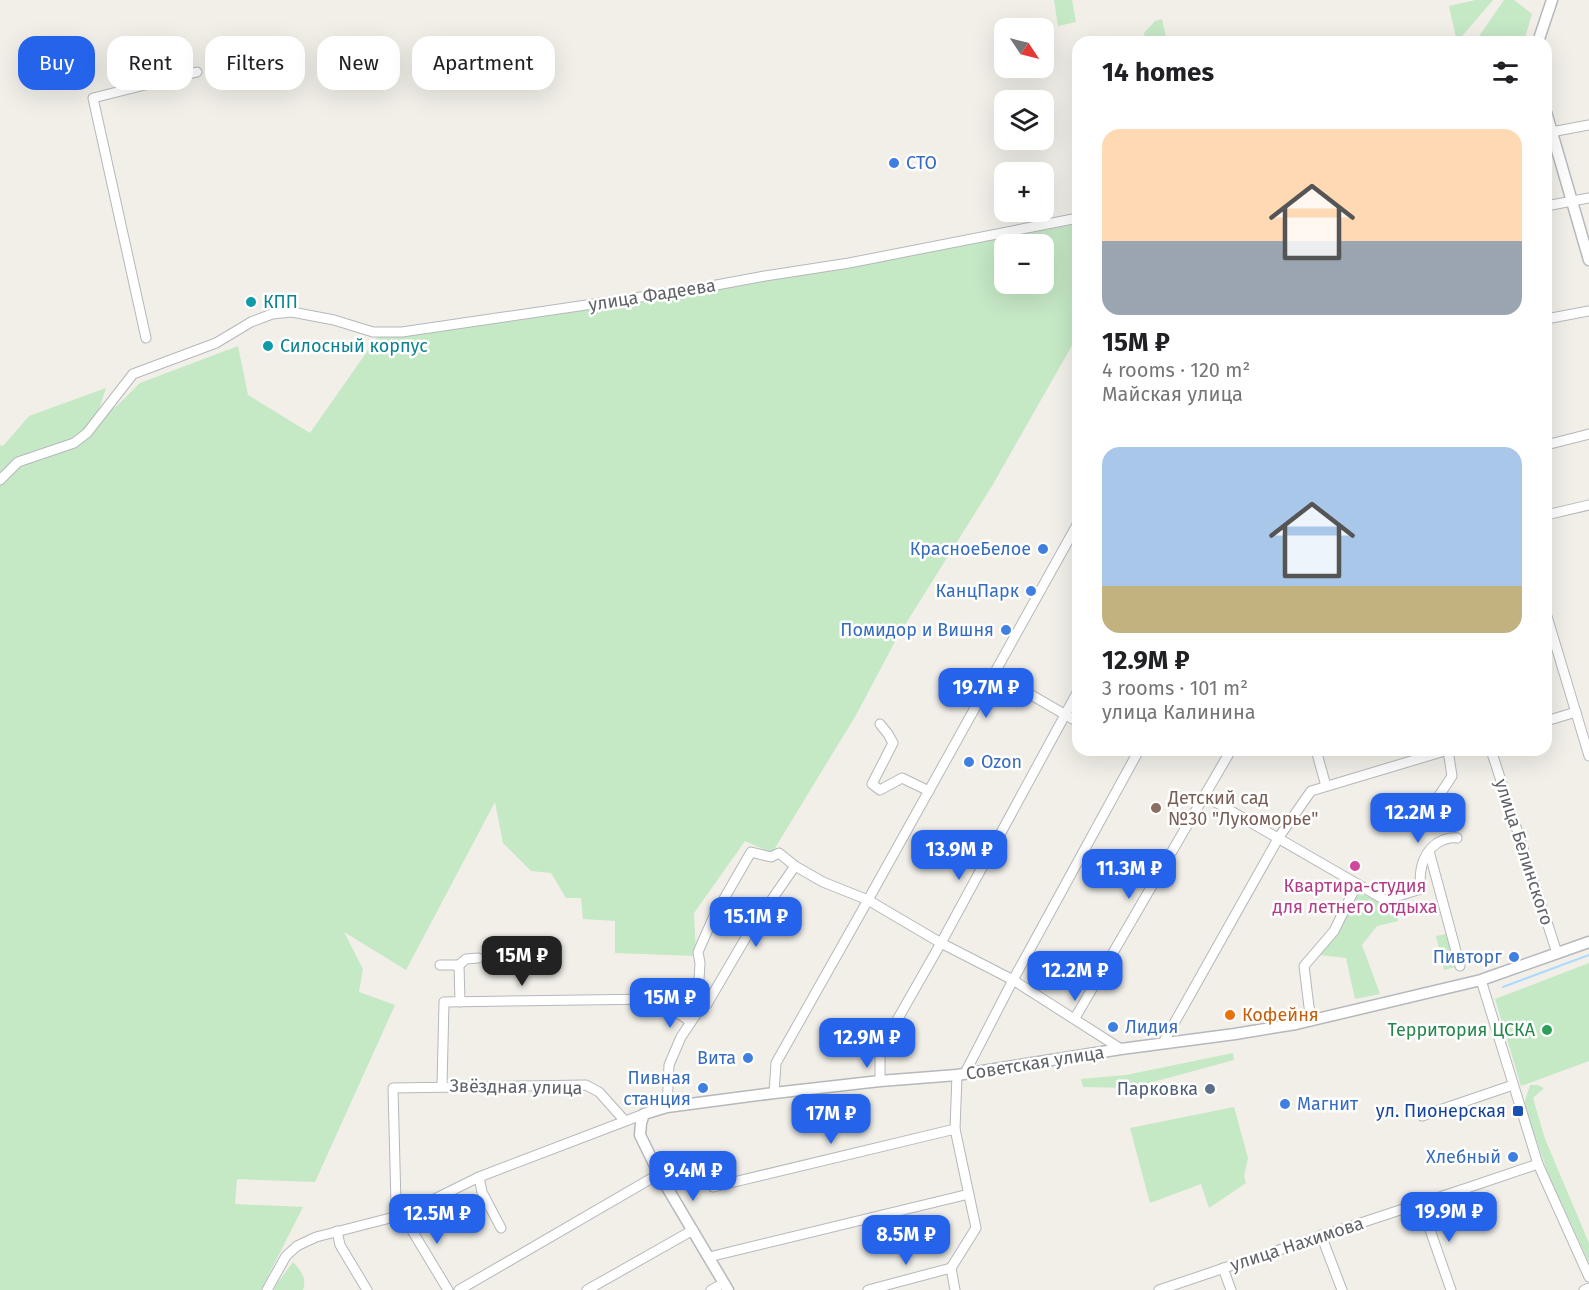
<!DOCTYPE html>
<html lang="en">
<head>
<meta charset="utf-8">
<style>
  body { margin:0; font-family:"Fira Sans",sans-serif; background:#f2f2f2; color:#202124; height:100vh; display:flex; flex-direction:column; font-size:22px; white-space:nowrap }
  * { box-sizing:border-box; margin:0 }
  p { font-size:20px; color:#757577 }
  .icon { flex:none; width:33px; height:33px; fill:none; stroke:currentColor; stroke-width:2; stroke-linecap:round; stroke-linejoin:round }
  .map { position:relative; flex:1; overflow:hidden }
  .panel { position:absolute; left:1072px; top:36px; width:480px; height:720px; display:flex; flex-direction:column; background:#fff; border-radius:18px; box-shadow:0 6px 24px #0002 }
  .panel>* { flex:none }
  .guide { position:absolute; left:18px; top:36px; width:570px; height:54px; display:flex; gap:12px }
  .needle { width:39px; rotate:125deg }
  .controls { position:absolute; left:994px; top:18px; display:grid; gap:12px }
  .controls a { display:grid; place-items:center; width:60px; height:60px; border-radius:12px; background:#fff; box-shadow:0 6px 24px #0002; font-size:30px }
  .price { position:absolute; translate:-50% -51px; padding:0 14px; border-radius:12px; background:#2563eb; color:#fff; font-size:20px; line-height:39px; filter:drop-shadow(0 2px 3px #0008) }
  .price::after { content:''; position:absolute; left:50%; top:36px; width:18px; height:14px; margin-left:-9px; background:inherit; clip-path:polygon(0 0,100% 0,50% 100%) }
  .price.on { background:#222; color:#fff }
  ul { padding:0; list-style:none }
  li { display:grid; align-content:center; gap:12px; height:318px; padding:0 30px }
  li span { display:grid; place-items:center; height:186px; border-radius:18px; color:#555 }
  li>.icon { margin-inline-start:auto }
  span .icon { width:108px; height:108px; fill:#fffc; stroke-width:1 }
  li b { font-size:26px }
  h2 { display:flex; justify-content:space-between; align-items:center; height:72px; padding:0 30px; font-size:26px }
  .chip { padding:0 21px; border-radius:18px; background:#fff; box-shadow:0 6px 24px #0002; font-size:21px; line-height:54px }
  .chip.on { background:#2563eb; color:#fff }
  .map>svg:first-child { display:block }
</style>
</head>
<body>
<div class="map">
<svg width="1589" height="1290" viewBox="0 0 1589 1290">
  <rect width="100%" height="100%" fill="#f1efe8"/>
  <g fill="#c5e8c5" fill-rule="evenodd">
    <path d="M 1054,0 L 1072,0 L 1076,22 L 1058,26 Z"/>
    <path d="M 1476,0 L 1493,0 L 1457,42 L 1449,6 Z"/>
    <path d="M 1504,0 L 1514,0 L 1532,14 L 1525,38 L 1522,42 L 1475,42 Z"/>
    <path d="M 1162,19 L 1167,42 L 1145,42 L 1144,33 L 1155,21 Z"/>
    <path d="M 1078,224 L 1078,335 L 992,486 L 898,636 L 856,715 L 772,853 L 745,841 L 694,913 L 696,956 L 615,953 L 615,921 L 583,919 L 581,898 L 566,898 L 551,873 L 531,871 L 503,843 L 495,802 L 406,970 L 344,932 L 363,969 L 359,992 L 395,1005 L 315,1182 L 237,1179 L 235,1204 L 303,1207 L 261,1290 L 0,1290 L 0,445 L 3,446 L 29,416 L 106,388 L 95,421 L 119,404 L 140,383 L 238,346 L 248,395 L 310,433 L 378,336 L 524,316 L 683,296 ZM 1005,244 L 1044,244 L 1044,284 L 1005,284 Z"/>
    <path d="M 1358,892 L 1397,910 L 1398,921 L 1377,926 L 1362,945 L 1380,994 L 1355,999 L 1346,958 L 1319,955 L 1338,930 Z"/>
    <path d="M 1446,934 L 1455,967 L 1444,970 L 1436,936 Z"/>
    <path d="M 1589,963 L 1589,1061 L 1521,1086 L 1495,999 Z"/>
    <path d="M 1233,1053 L 1234,1060 L 1131,1088 L 1083,1087 L 1081,1079 L 1126,1075 Z"/>
    <path d="M 1530,1085 L 1537,1085 L 1544,1088 L 1533,1098 L 1545,1139 L 1589,1243 L 1589,1263 L 1549,1176 L 1524,1104 Z"/>
    <path d="M 1234,1107 L 1248,1158 L 1244,1176 L 1246,1183 L 1209,1208 L 1201,1184 L 1150,1203 L 1130,1128 Z"/>
    <path d="M 293,1262 C 301,1271 307,1278 303,1290 L 274,1290 L 278,1282 Z"/>
  </g>
  <g fill="none" stroke-linecap="round" stroke-linejoin="round">
    <path stroke="#aadaff" stroke-width="2" d="M 1503,987 L 1589,955"/>
    <g stroke="#b5b8bc" stroke-width="11">
      <g id="minor">
        <path d="M 1546,133 L 1589,125"/>
        <path d="M 1546,206 L 1589,198"/>
        <path d="M 1546,319 L 1589,311"/>
        <path d="M 146,338 L 93,98 L 197,72"/>
        <path d="M 1546,445 L 1589,434"/>
        <path d="M 0,480 L 18,462 L 74,443 L 87,433 L 133,374 L 216,343 L 251,322 L 272,314 L 292,312 L 334,320 L 373,332 L 402,332 L 695,289 L 765,276 L 849,263 L 1078,218"/>
        <path d="M 1546,515 L 1589,505"/>
        <path d="M 1546,613 L 1589,756"/>
        <path d="M 995,674 L 1078,722"/>
        <path d="M 1546,721 L 1576,712"/>
        <path d="M 880,724 L 888,734 L 893,743 L 872,784 L 880,790 L 902,778 L 929,791"/>
        <path d="M 1316,750 L 1326,786"/>
        <path d="M 1491,750 L 1557,953"/>
        <path d="M 1205,796 L 1385,900 L 1421,889 C 1418,869 1424,848 1443,840 C 1449,838 1451,837 1457,838"/>
        <path d="M 1429,851 L 1460,966"/>
        <path d="M 440,965 L 459,965 L 460,1002"/>
        <path d="M 459,965 L 466,959 L 478,958"/>
        <path d="M 1481,980 L 1538,1164 L 1589,1277"/>
        <path d="M 697,1013 L 707,1004 L 748,934 L 795,866"/>
        <path d="M 1075,1018 L 1231,750"/>
        <path d="M 1313,1020 L 1309,1007 L 1304,966 L 1334,931 L 1357,884"/>
        <path d="M 1163,1043 L 1279,837 L 1311,791 L 1448,750 L 1452,776 L 1423,820"/>
        <path d="M 965,1073 L 1013,980 L 1139,750"/>
        <path d="M 880,1081 L 880,1050 L 941,943 L 1078,691"/>
        <path d="M 442,1086 L 444,1002 L 657,999 L 691,1022"/>
        <path d="M 774,1093 L 776,1063 L 868,900 L 1078,523"/>
        <path d="M 667,1107 L 669,1065 L 681,1037 L 697,1013 L 700,963 L 698,952 L 714,916 L 751,852 L 771,857 L 779,853 L 795,866 L 823,882 L 868,900 L 941,943 L 1013,980 L 1121,1049"/>
        <path d="M 1422,1116 L 1513,1085"/>
        <path d="M 479,1177 L 482,1192 L 501,1228"/>
        <path d="M 713,1187 L 955,1129"/>
        <path d="M 1421,1204 L 1451,1290"/>
        <path d="M 337,1231 L 340,1245 L 367,1290"/>
        <path d="M 1321,1235 L 1342,1290"/>
        <path d="M 709,1257 L 969,1194"/>
        <path d="M 1223,1268 L 1231,1290"/>
        <path d="M 267,1290 L 286,1256 L 297,1246 L 316,1237 L 402,1215 L 479,1177 L 644,1114"/>
        <path d="M 448,1290 L 396,1204 L 393,1088 L 586,1085 L 599,1092 L 625,1121"/>
        <path d="M 459,1290 L 659,1174"/>
        <path d="M 587,1290 L 693,1230"/>
        <path d="M 711,1290 L 724,1283"/>
        <path d="M 868,1290 L 951,1268"/>
        <path d="M 955,1290 L 951,1268 L 976,1228 L 955,1129 L 957,1075"/>
        <path d="M 1159,1290 C 1285,1247 1412,1207 1538,1164"/>
        <path d="M 1584,1290 L 1589,1288"/>
      </g>
    </g>
    <g stroke="#b5b8bc" stroke-width="13">
      <g id="tertiary">
        <path d="M 1538,42 L 1552,0"/>
        <path d="M 1546,112 L 1589,260"/>
        <path d="M 728,1290 L 659,1174 L 640,1135 L 641,1123 L 644,1114 L 667,1107 L 774,1093 L 880,1081 L 957,1075 L 1121,1049 L 1235,1034 L 1296,1024 L 1481,980 L 1589,942"/>
      </g>
    </g>
    <use href="#minor" stroke="#fff" stroke-width="9"/>
    <use href="#tertiary" stroke="#fff" stroke-width="10"/>
  </g>
  <g fill="#3f7fe0" stroke="#fff" stroke-width="2">
    <circle cx="894" cy="163" r="6"/>
    <circle cx="1043" cy="549" r="6"/>
    <circle cx="1031" cy="591" r="6"/>
    <circle cx="1006" cy="630" r="6"/>
    <circle cx="969" cy="762" r="6"/>
    <circle cx="1514" cy="957" r="6"/>
    <circle cx="1113" cy="1027" r="6"/>
    <circle cx="748" cy="1058" r="6"/>
    <circle cx="703" cy="1088" r="6"/>
    <circle cx="1285" cy="1104" r="6"/>
    <circle cx="1513" cy="1157" r="6"/>
  </g>
  <g fill="#0f9aa8" stroke="#fff" stroke-width="2">
    <circle cx="251" cy="302" r="6"/>
    <circle cx="268" cy="346" r="6"/>
  </g>
  <circle fill="#8d6e63" stroke="#fff" stroke-width="2" cx="1156" cy="808" r="6"/>
  <circle fill="#d1479c" stroke="#fff" stroke-width="2" cx="1355" cy="866" r="6"/>
  <circle fill="#e8710a" stroke="#fff" stroke-width="2" cx="1230" cy="1015" r="6"/>
  <circle fill="#2e9e5b" stroke="#fff" stroke-width="2" cx="1547" cy="1030" r="6"/>
  <circle fill="#5c6f8a" stroke="#fff" stroke-width="2" cx="1210" cy="1089" r="6"/>
  <rect fill="#1a4fb4" stroke="#fff" stroke-width="2" x="1512" y="1105" width="12" height="12" rx="3"/>
  <g text-anchor="middle" dominant-baseline="central" stroke-width="5" stroke-linejoin="round" paint-order="stroke">
    <g font-size="18" fill="#366cbe" stroke="#fff" text-anchor="end">
      <text x="906" y="163" text-anchor="start">СТО</text>
      <text x="1031" y="549">КрасноеБелое</text>
      <text x="1019" y="591">КанцПарк</text>
      <text x="994" y="630">Помидор и Вишня</text>
      <text x="981" y="762" text-anchor="start">Ozon</text>
      <text x="1502" y="957">Пивторг</text>
      <text x="1125" y="1027" text-anchor="start">Лидия</text>
      <text x="736" y="1058">Вита</text>
      <text x="691" y="1078">Пивная<tspan x="691" dy="21">станция</tspan></text>
      <text x="1297" y="1104" text-anchor="start">Магнит</text>
      <text x="1501" y="1157">Хлебный</text>
    </g>
    <g font-size="18" fill="#5f6368" stroke="#fff">
      <text transform="translate(652 295) rotate(-9)">улица Фадеева</text>
      <text transform="translate(1524 852) rotate(72)">улица Белинского</text>
      <text transform="translate(1035 1063) rotate(-9)">Советская улица</text>
      <text transform="translate(516 1087) rotate(1)">Звёздная улица</text>
      <text transform="translate(1297 1244) rotate(-18)">улица Нахимова</text>
    </g>
    <g font-size="18" fill="#0d838f" stroke="#fff" text-anchor="start">
      <text x="263" y="302">КПП</text>
      <text x="280" y="346">Силосный корпус</text>
    </g>
    <g font-size="18" fill="#785e54" stroke="#fff" text-anchor="start">
      <text x="1168" y="798">Детский сад<tspan x="1168" dy="21">№30 "Лукоморье"</tspan></text>
    </g>
    <g font-size="18" fill="#b23c85" stroke="#fff">
      <text x="1355" y="886">Квартира-студия<tspan x="1355" dy="21">для летнего отдыха</tspan></text>
    </g>
    <g font-size="18" fill="#c56008" stroke="#fff" text-anchor="start">
      <text x="1242" y="1015">Кофейня</text>
    </g>
    <g font-size="18" fill="#27864d" stroke="#fff" text-anchor="end">
      <text x="1535" y="1030">Территория ЦСКА</text>
    </g>
    <g font-size="18" fill="#4e5e75" stroke="#fff" text-anchor="end">
      <text x="1198" y="1089">Парковка</text>
    </g>
    <g font-size="18" fill="#164399" stroke="#fff" text-anchor="end">
      <text x="1506" y="1111">ул. Пионерская</text>
    </g>
  </g>
</svg>
<div class="controls">
<a><svg class="needle" viewBox="-14 -14 28 28"><path d="M0-13l5 13h-10z" fill="#e53935"/><path d="M0 13l5-13h-10z" fill="#757577"/></svg></a>
<a><svg class="icon" aria-label="layers" viewBox="0 0 24 24"><path d="M12 4l9 5-9 5-9-5zM3 14l9 5 9-5"/></svg></a>
<a>+</a>
<a>−</a>
</div>
<b class="price" style="left:986px;top:719px">19.7M ₽</b>
<b class="price" style="left:1418px;top:844px">12.2M ₽</b>
<b class="price" style="left:959px;top:881px">13.9M ₽</b>
<b class="price" style="left:1129px;top:900px">11.3M ₽</b>
<b class="price" style="left:756px;top:948px">15.1M ₽</b>
<b class="price on" style="left:522px;top:987px">15M ₽</b>
<b class="price" style="left:1075px;top:1002px">12.2M ₽</b>
<b class="price" style="left:670px;top:1029px">15M ₽</b>
<b class="price" style="left:867px;top:1069px">12.9M ₽</b>
<b class="price" style="left:831px;top:1145px">17M ₽</b>
<b class="price" style="left:693px;top:1202px">9.4M ₽</b>
<b class="price" style="left:1449px;top:1243px">19.9M ₽</b>
<b class="price" style="left:437px;top:1245px">12.5M ₽</b>
<b class="price" style="left:906px;top:1266px">8.5M ₽</b>
<div class="guide">
<a class="chip on">Buy</a>
<a class="chip">Rent</a>
<a class="chip">Filters</a>
<a class="chip">New</a>
<a class="chip">Apartment</a>
</div>
<section class="panel">
<h2>14 homes<svg class="icon" aria-label="filters" viewBox="0 0 24 24"><path d="M4 7h16M4 17h16"/><circle cx="9" cy="7" r="2"/><circle cx="15" cy="17" r="2"/></svg></h2>
<ul>
<li><span style="background:linear-gradient(#ffd9b3 60%,#9aa5b1 0)"><svg class="icon" aria-label="home" viewBox="0 0 24 24"><path d="M3 11l9-7 9 7M6 9v11h12V9"/></svg></span><div><b>15M ₽</b><p>4 rooms · 120 m²</p><p>Майская улица</p></div></li>
<li><span style="background:linear-gradient(#a9c7e8 75%,#c2b280 0)"><svg class="icon" aria-label="home" viewBox="0 0 24 24"><path d="M3 11l9-7 9 7M6 9v11h12V9"/></svg></span><div><b>12.9M ₽</b><p>3 rooms · 101 m²</p><p>улица Калинина</p></div></li>
</ul>
</section>
</div>
</body>
</html>
